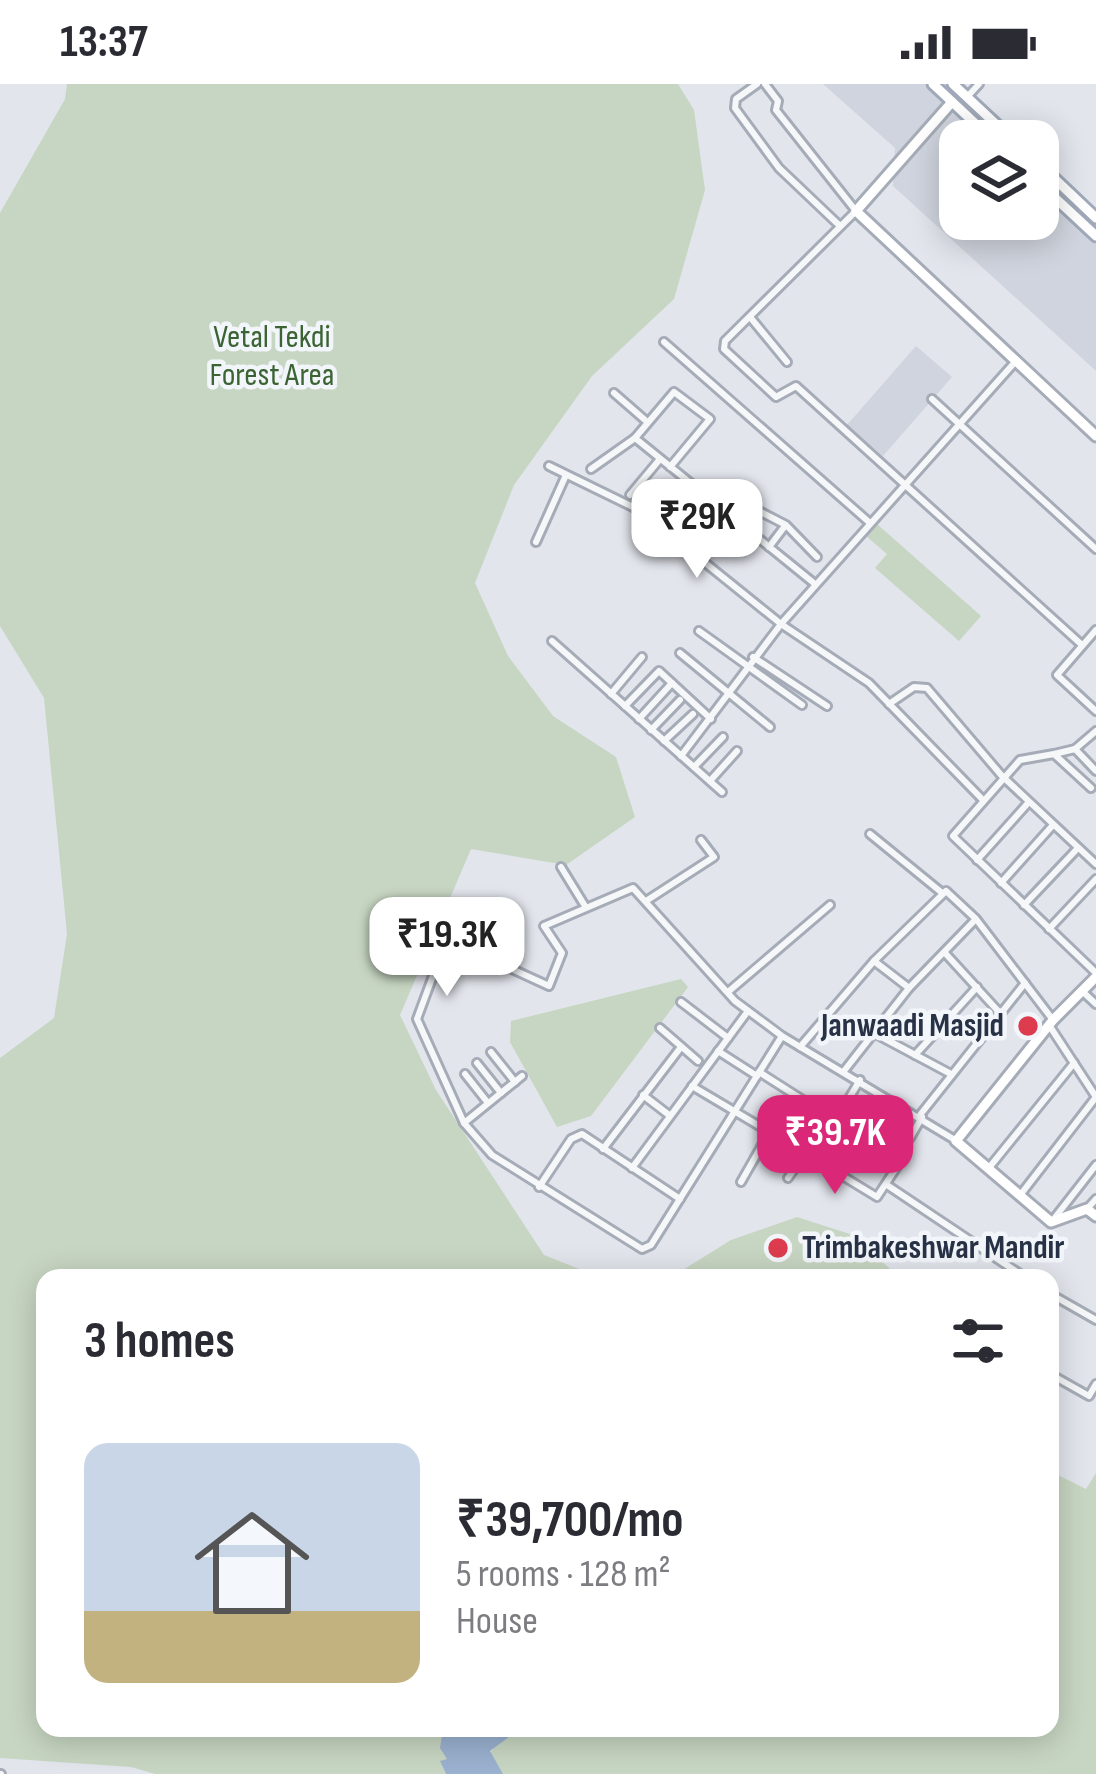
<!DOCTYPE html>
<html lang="en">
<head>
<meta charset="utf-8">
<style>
  body { margin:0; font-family:"Sofia Sans Condensed",sans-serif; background:#f2f2f3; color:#2b2b33; height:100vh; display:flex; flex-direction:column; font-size:45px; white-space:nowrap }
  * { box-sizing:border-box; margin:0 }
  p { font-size:39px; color:#7c7c81 }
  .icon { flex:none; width:66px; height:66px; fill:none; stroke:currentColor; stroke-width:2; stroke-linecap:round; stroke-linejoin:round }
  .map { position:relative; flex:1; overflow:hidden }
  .details { position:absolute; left:36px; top:1185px; width:1023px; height:468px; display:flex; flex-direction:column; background:#fff; border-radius:24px; box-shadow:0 6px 30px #0003 }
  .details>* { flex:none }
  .controls { position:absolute; left:939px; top:36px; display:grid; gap:24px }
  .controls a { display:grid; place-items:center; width:120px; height:120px; border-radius:24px; background:#fff; box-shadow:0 6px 30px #0003; font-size:60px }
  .price { position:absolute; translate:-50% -102px; padding:0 27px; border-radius:24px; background:#fff; color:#222; font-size:39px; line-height:78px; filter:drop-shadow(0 3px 6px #0008) }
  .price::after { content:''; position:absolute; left:50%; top:72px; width:36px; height:27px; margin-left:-18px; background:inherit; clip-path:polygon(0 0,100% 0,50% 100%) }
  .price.current { background:#db2777; color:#fff }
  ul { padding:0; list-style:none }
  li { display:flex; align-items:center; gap:36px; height:300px; padding:0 48px }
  li span { display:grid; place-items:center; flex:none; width:336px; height:240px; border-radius:24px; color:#555 }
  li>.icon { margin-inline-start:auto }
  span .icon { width:144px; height:144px; fill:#fffc; stroke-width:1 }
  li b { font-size:51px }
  h2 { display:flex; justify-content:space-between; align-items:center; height:144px; padding:0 48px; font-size:51px }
  .status { display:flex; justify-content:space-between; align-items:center; height:84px; padding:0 60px; background:#fff; direction:ltr }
  .status svg { height:33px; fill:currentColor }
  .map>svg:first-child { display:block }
</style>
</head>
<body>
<div class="status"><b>13:37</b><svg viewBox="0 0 49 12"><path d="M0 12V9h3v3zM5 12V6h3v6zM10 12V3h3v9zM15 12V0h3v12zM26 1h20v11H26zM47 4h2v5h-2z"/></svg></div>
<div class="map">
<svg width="1096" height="1690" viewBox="0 0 1096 1690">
  <rect width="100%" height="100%" fill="#e2e5ec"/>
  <g fill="#d0d4de">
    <path d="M 823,0 L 924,0 L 985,57 L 960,57 L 960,135 L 1038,135 L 1038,106 L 1096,160 L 1096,287 L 893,102 L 895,64 Z"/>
    <path d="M 916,262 L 952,293 L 883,372 L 847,341 Z"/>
  </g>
  <g fill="#c7d6c2">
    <path d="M 67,0 L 678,0 L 694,26 L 705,106 L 674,215 L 592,292 L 514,401 L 475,499 L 508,572 L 553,632 L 616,673 L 635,733 L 566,781 L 471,765 L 400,931 L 436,1006 L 544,1171 L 602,1194 L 45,1194 L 45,1644 L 432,1644 L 442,1651 L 447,1675 L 441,1679 L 446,1690 L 155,1690 L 131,1683 L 0,1674 L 0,974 L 54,934 L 67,850 L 44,614 L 0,542 L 0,129 L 65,15 Z"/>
    <path d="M 877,440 L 981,532 L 959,557 L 875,484 L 887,470 L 866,452 Z"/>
    <path d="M 681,895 L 688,903 L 591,1032 L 557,1043 L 510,958 L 511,937 Z"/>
    <path d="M 797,1133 L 853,1151 L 900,1194 L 670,1194 L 731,1156 Z"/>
    <path d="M 1050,1387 L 1086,1405 L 1096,1389 L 1096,1690 L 503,1690 L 490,1669 L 503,1652 L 521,1644 L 1050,1644 Z"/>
  </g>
  <path fill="#9ab1cf" d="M 432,1644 L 521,1644 L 490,1667 L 503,1690 L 446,1690 L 440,1677 L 447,1675 L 440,1664 L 442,1651 Z"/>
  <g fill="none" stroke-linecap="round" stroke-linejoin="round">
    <g stroke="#a6acb7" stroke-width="12">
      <g id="street">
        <path d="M 757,0 L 736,15 L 735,24 L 779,84 L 840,142"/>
        <path d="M 765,0 L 778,17 L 776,26 L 856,127 L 725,257 L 724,265 L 776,313 L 796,302 L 1082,561"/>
        <path d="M 967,13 L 979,0"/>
        <path d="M 750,233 L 787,278"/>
        <path d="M 664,258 L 870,439"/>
        <path d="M 614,309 L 645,336"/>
        <path d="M 932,315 L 1096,465"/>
        <path d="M 549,382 L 641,427 L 781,540 L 869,599 L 982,715"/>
        <path d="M 670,383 L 710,335 L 674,308 L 635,354 L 815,500"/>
        <path d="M 591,385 L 635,354"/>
        <path d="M 630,411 L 660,375"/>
        <path d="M 757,426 L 786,441 L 817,473"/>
        <path d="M 536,458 L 566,391"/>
        <path d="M 700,460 L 725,428"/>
        <path d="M 769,463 L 785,442"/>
        <path d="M 1096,546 L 1057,591 L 1096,627"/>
        <path d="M 699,547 L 802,621"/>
        <path d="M 552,557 L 722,708"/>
        <path d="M 680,569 L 770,643"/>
        <path d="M 753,573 L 827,622"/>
        <path d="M 611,610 L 642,573"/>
        <path d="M 889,620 L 914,603 L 927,604 L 1002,692 L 1096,780"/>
        <path d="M 625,622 L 659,587 L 711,635"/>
        <path d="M 639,635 L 672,599"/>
        <path d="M 651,646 L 680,616"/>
        <path d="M 664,657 L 693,630"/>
        <path d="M 1075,665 L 1096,687"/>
        <path d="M 1054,670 L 1075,665 L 1096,647"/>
        <path d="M 681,672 L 781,540 L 1015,278"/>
        <path d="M 694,683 L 723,653"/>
        <path d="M 710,697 L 737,667"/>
        <path d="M 1091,704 L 1054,670 L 1020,676 L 953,752 L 1096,889"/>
        <path d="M 870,750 L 941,808"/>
        <path d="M 977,776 L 1028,719"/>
        <path d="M 561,783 L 585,822"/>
        <path d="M 1001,799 L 1053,741"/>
        <path d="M 646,817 L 714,773 L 701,756"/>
        <path d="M 1024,821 L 1078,764"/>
        <path d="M 1049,845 L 1096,795"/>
        <path d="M 945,869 L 999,928"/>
        <path d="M 874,877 L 909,904"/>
        <path d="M 1082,907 L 1096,920"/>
        <path d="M 728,908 L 830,821"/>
        <path d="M 681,918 L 728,954"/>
        <path d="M 1049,941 L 1096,1013"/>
        <path d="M 660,944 L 698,977"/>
        <path d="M 874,949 L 949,989"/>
        <path d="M 782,952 L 651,1161 L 642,1165 L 492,1071 L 464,1039 L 417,935 L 441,870 L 464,863 L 549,902 L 562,869 L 544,842 L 633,804 L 735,917 L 782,952 L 955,1056"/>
        <path d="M 800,963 L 874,877 L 946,807 L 976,835 L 1053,936"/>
        <path d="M 718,967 L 757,992"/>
        <path d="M 491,968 L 515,998"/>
        <path d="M 915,971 L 977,903"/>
        <path d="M 477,979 L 501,1009"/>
        <path d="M 844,987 L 909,904 L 975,836"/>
        <path d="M 759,988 L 900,1078 L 877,1113 L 813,1074"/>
        <path d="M 465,990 L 488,1019"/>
        <path d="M 692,1002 L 813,1074 L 860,996"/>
        <path d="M 643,1011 L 669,1031"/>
        <path d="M 920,1031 L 1025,899"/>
        <path d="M 464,1039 L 522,992"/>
        <path d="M 910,1054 L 922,1033"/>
        <path d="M 603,1065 L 681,963"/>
        <path d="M 632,1084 L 748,927"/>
        <path d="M 988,1085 L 1074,979"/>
        <path d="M 788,1094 L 805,1069"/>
        <path d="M 741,1098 L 770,1047"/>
        <path d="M 887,1101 L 1026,1194"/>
        <path d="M 539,1103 L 571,1055 L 582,1050 L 680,1115"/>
        <path d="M 1021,1110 L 1096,1013"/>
        <path d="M 1087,1125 L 1096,1115"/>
        <path d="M 1053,1136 L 1096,1081"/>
        <path d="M 1054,1212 L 1096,1236"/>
        <path d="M 1050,1290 L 1089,1312 L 1096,1300"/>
        <path d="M 0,1690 L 1,1690"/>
      </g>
    </g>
    <g stroke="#a6acb7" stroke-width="15">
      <g id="secondary">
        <path d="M 952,18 L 856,127 L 1096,352"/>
        <path d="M 1096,893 L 1053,936 L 956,1057 L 1051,1138 L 1087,1125 L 1096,1132"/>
      </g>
    </g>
    <g stroke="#a0a9b9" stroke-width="15">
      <g id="primary">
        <path d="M 933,0 L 994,57"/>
        <path d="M 953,0 L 1014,57"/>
        <path d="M 1038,79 L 1096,134"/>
        <path d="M 1038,98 L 1096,152"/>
      </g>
    </g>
    <use href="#street" stroke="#f5f7f9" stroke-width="6"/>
    <use href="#secondary" stroke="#fff" stroke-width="9"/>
    <use href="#primary" stroke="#fff" stroke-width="9"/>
  </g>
  <g fill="#dc3c4e" stroke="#f2f5f9" stroke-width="4.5">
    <circle cx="1028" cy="942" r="12"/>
    <circle cx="778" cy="1164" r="12"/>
  </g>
  <g text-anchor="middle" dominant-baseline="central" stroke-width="9" stroke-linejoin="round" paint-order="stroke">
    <g font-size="33" fill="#3b6334" stroke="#f2f5f9">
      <text x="272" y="253">Vetal Tekdi<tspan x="272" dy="38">Forest Area</tspan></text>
    </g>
    <g font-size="33" font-weight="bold" fill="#283246" stroke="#f2f5f9" text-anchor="end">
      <text x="1004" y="942">Janwaadi Masjid</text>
      <text x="802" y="1164" text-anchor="start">Trimbakeshwar Mandir</text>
    </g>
  </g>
</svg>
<div class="controls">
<a><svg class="icon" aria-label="layers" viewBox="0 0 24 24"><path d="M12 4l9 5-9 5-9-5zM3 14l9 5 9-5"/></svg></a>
</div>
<b class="price" style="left:697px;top:497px">₹29K</b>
<b class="price" style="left:447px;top:915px">₹19.3K</b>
<b class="price current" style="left:835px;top:1113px">₹39.7K</b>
<section class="details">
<h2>3 homes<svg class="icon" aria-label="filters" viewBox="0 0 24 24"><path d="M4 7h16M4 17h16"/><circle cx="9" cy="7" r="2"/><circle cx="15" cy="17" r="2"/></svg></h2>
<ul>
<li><span style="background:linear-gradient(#c9d6e8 70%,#c2b280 0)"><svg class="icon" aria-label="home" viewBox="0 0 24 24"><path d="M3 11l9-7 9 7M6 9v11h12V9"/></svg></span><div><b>₹39,700/mo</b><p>5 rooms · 128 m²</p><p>House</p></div></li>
</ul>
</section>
</div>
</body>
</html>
